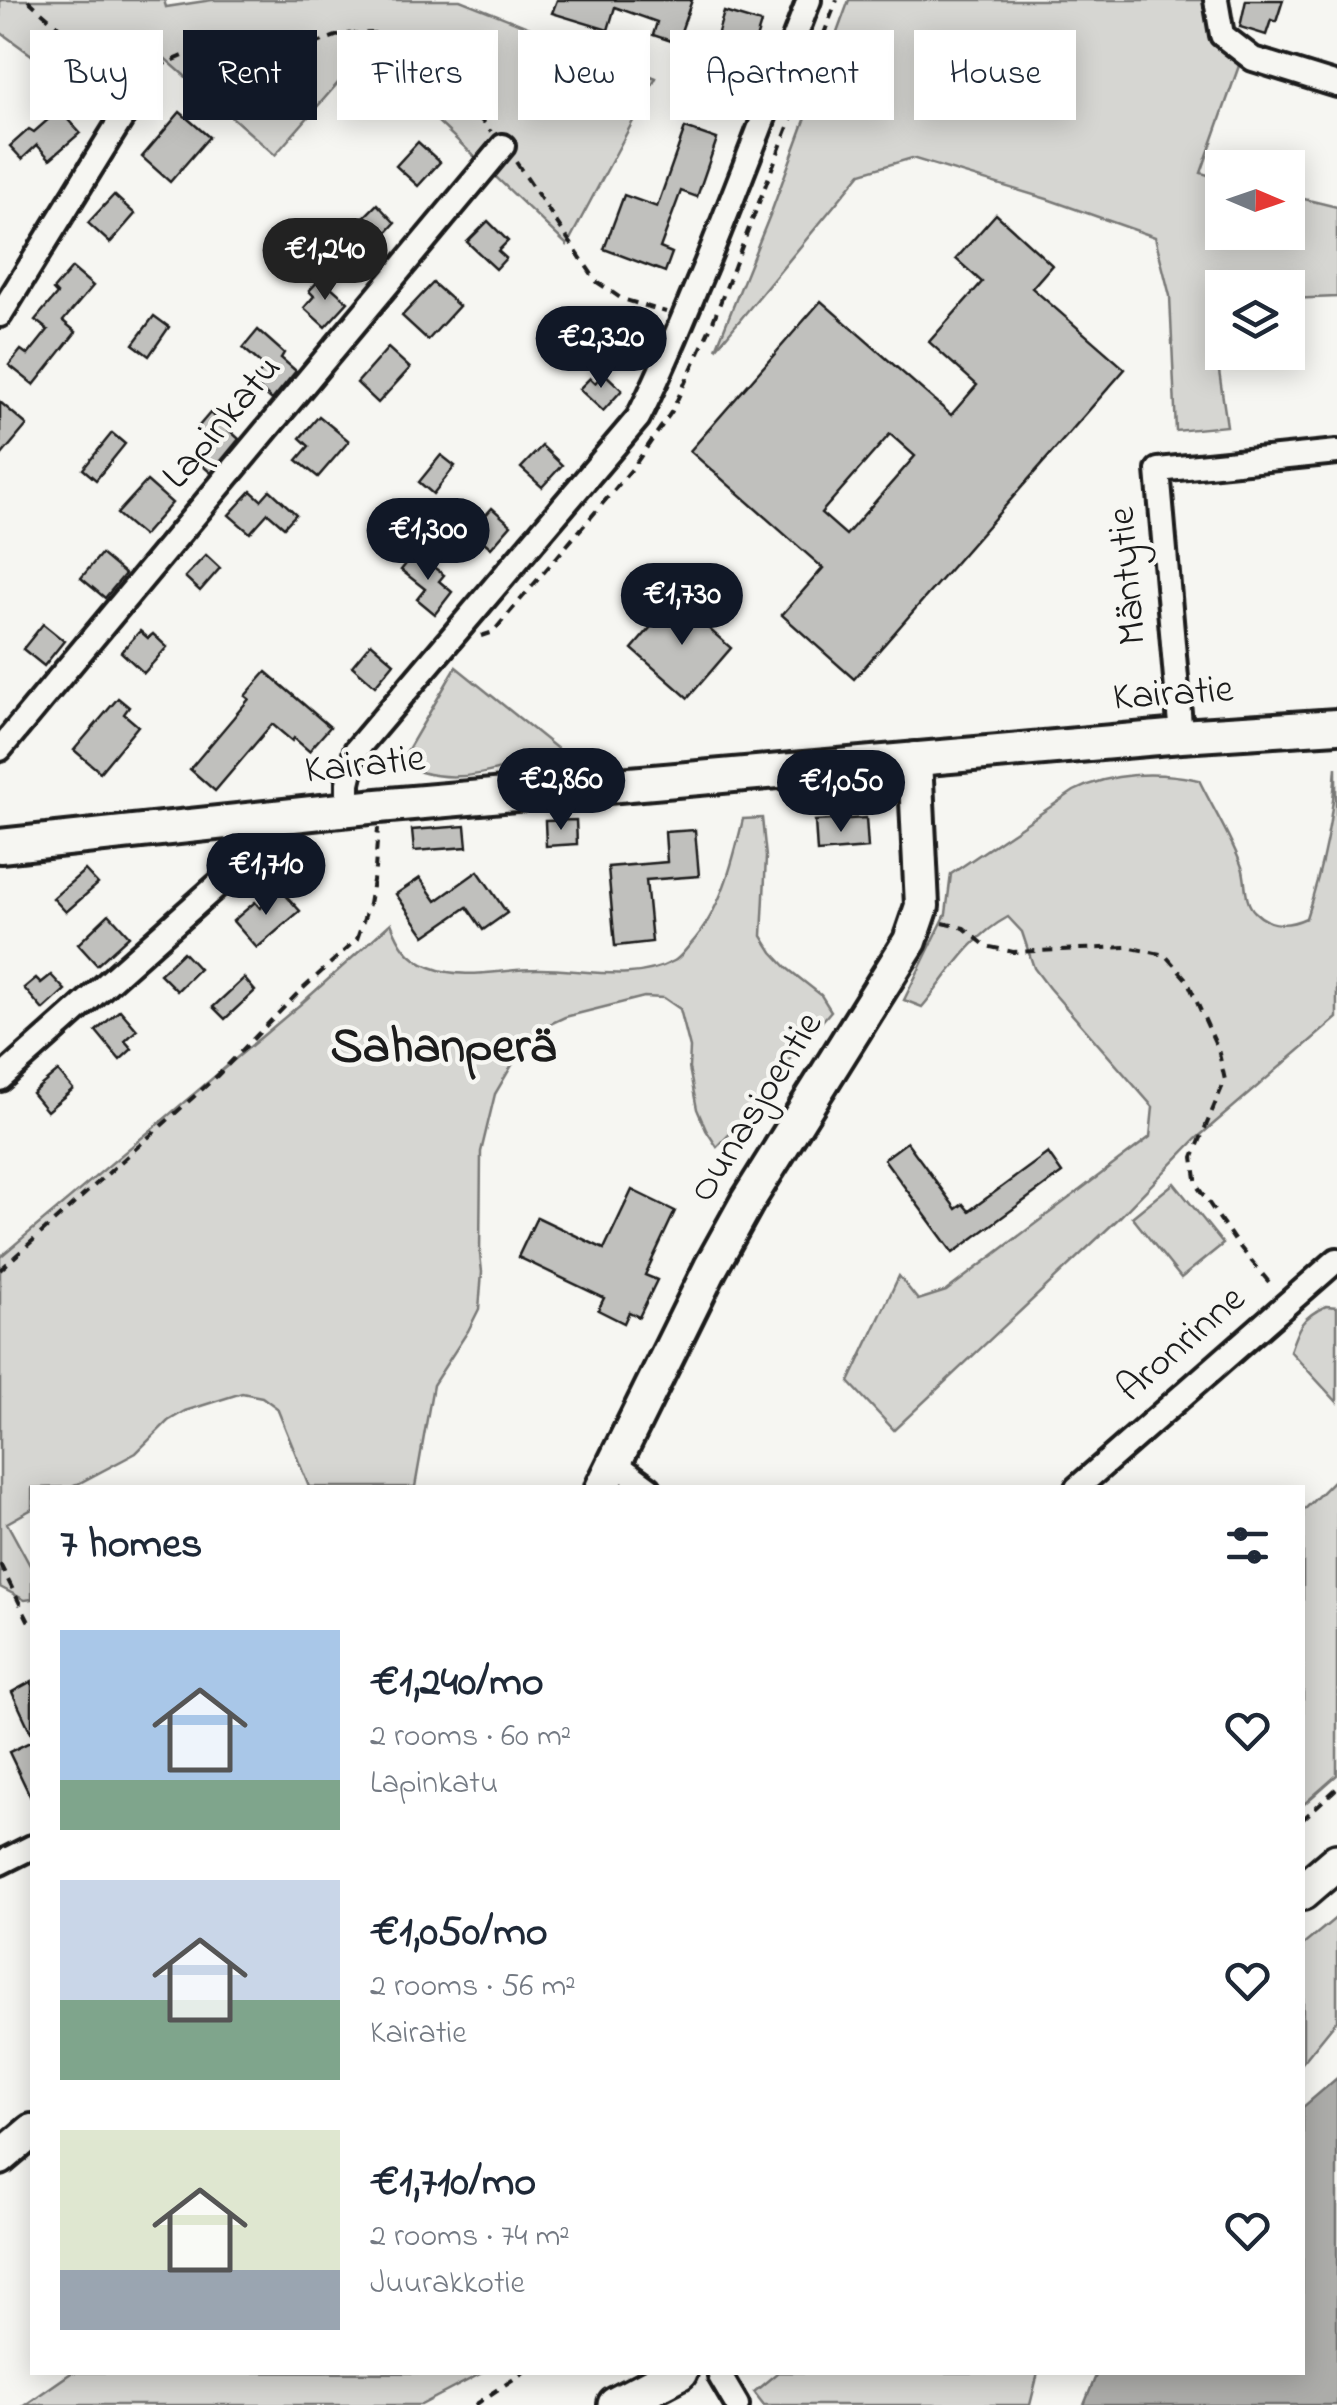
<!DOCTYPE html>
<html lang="en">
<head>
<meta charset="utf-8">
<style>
  body { margin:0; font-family:"Indie Flower",sans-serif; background:#f2f2f3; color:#1f2937; height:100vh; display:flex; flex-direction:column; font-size:38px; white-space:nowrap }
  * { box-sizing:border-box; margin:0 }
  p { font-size:32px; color:#747a83 }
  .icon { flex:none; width:55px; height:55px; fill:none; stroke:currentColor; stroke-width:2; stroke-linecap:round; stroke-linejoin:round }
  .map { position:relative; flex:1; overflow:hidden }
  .details { position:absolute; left:30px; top:1485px; width:1275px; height:890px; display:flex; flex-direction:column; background:#fff; border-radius:0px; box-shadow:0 5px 25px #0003 }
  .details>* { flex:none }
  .guide { position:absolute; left:30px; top:30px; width:1278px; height:90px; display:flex; gap:20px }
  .needle { width:65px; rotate:92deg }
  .tools { position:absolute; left:1205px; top:150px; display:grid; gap:20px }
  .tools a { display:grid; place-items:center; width:100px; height:100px; border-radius:0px; background:#fff; box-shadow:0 5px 25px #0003; font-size:50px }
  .price { position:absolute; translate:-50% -85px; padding:0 22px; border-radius:35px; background:#111827; color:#fff; font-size:32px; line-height:65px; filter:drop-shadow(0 2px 5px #0008) }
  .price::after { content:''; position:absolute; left:50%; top:60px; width:30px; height:22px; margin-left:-15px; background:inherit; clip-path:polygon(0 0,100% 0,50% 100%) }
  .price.active { background:#222; color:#fff }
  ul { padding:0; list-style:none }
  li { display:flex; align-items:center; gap:30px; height:250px; padding:0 30px }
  li span { display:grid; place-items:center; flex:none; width:280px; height:200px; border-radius:0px; color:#555 }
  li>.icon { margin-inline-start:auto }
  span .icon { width:120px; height:120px; fill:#fffc; stroke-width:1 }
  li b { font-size:42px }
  h2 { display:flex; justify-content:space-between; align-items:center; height:120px; padding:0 30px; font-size:42px }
  .chip { padding:0 35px; border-radius:0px; background:#fff; box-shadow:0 5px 25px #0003; font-size:35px; line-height:90px }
  .chip.active { background:#111827; color:#fff }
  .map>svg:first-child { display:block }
</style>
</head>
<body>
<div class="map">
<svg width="1337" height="2405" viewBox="0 0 1337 2405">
  <rect width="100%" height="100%" fill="#f6f6f2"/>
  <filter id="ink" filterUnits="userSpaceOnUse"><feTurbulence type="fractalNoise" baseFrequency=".01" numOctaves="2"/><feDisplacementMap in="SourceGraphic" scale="20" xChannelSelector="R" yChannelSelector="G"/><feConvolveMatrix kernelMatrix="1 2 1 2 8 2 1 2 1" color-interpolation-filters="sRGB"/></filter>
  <g filter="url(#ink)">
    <g fill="#d6d6d2" stroke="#797977" stroke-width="2.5">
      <path d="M 0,0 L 164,0 L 166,7 L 212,0 L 460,0 L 656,78 L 567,245 L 365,52 L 275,155 L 152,47 L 102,106 L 0,32 Z"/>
      <path d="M 849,0 L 1209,0 L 1241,60 L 1201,173 L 1222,179 L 1222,232 L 1288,232 L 1288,195 L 1337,207 L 1337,297 L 1288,299 L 1288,288 L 1222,288 L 1222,302 L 1209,303 L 1227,426 L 1176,431 L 1170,296 L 1155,237 L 1047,199 L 912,158 L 861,173 L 716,349 L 772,210 Z"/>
      <path d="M 456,667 L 559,750 C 515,764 468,786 421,772 C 414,770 408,763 403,758 Z"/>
      <path d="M 1336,767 L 1337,1018 L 1196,1139 L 1117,1220 L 894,1430 L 849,1382 L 899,1276 L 918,1300 L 946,1291 L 1150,1137 L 1153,1107 L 1049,988 L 1034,968 L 1022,932 L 1008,917 C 969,938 949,975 922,1007 L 904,1000 L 946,914 L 951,874 L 1074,791 C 1111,772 1158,771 1199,780 C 1213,809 1231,837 1242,867 C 1247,881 1243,901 1255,912 C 1270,927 1289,926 1306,918 C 1322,869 1333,818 1336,767 Z"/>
      <path d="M 762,818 L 766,857 L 762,936 L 772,952 L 788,969 L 821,995 L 831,1011 L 777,1074 L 743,1120 L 717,1147 L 706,1130 L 697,1109 L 689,1068 L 690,1048 L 680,1009 L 664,998 L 644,997 L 565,1017 L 537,1030 L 525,1043 L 495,1094 L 481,1152 L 480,1254 L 482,1272 L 479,1309 L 468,1331 L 433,1385 L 415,1487 L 309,1487 L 277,1408 L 262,1397 L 242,1393 L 185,1411 L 168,1421 L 136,1453 L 72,1487 L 32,1488 L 32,1509 L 7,1523 L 32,1569 L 32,1599 L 25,1600 L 0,1587 L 0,1257 L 303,1002 L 391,923 C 399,944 408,959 430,967 C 465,981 501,969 537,969 C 581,968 632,984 674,961 C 680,958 685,950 690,945 C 721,911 733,862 743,819 Z"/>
      <path d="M 1174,1183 L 1223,1244 L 1181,1278 L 1132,1217 Z"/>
      <path d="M 1326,1306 L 1337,1307 L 1337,1402 L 1290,1351 C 1298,1327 1302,1317 1326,1306 Z"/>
      <path d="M 1337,1477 L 1337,1775 L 1303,1805 L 1303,1511 Z"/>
      <path d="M 1337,1917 L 1337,2020 L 1303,2062 L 1303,1945 Z"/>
      <path d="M 71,2373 L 71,2372 L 482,2373 L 421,2405 L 25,2405 Z"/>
      <path d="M 777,2373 L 777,2372 L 1038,2373 L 1030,2405 L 764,2405 L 754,2392 Z"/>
    </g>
    <path fill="#acaca9" stroke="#727271" stroke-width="2.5" d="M 1337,2078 L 1337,2405 L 1084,2405 L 1097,2373 L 1302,2372 L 1303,2107 Z"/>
    <g fill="#c0c0bd" stroke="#1c1c1c" stroke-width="2.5" fill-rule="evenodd">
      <path d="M 557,0 L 692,0 L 677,43 L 653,35 L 657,22 L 615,7 L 608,30 L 552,13 Z"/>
      <path d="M 1246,0 L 1283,0 L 1276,22 L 1271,20 L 1266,35 L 1240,27 Z"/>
      <path d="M 724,12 L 761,23 L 743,81 L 707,70 Z"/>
      <path d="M 59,110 L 80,133 L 50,159 L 37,145 L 22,159 L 10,146 L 29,129 L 34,132 Z"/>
      <path d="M 180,112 L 209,137 L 170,182 L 142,157 Z"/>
      <path d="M 685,128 L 717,139 L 697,197 L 681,191 L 660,248 L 672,253 L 665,272 L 604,249 L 624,195 L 657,207 Z"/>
      <path d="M 418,142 L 440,162 L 418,186 L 396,166 Z"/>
      <path d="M 114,195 L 135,214 L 110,243 L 88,223 Z"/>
      <path d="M 377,204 L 395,223 L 368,253 L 348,233 Z"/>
      <path d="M 996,214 L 1052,265 L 1032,288 L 1125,369 L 854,679 L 782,615 L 823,568 L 690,451 L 821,301 L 951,415 L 977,385 L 929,342 L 982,282 L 956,259 ZM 890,434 L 915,456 L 846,535 L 821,513 Z"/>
      <path d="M 488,221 L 508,241 L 498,251 L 506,258 L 496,269 L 467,242 Z"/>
      <path d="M 72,268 L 93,286 L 63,321 L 76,332 L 34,385 L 9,365 L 21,350 L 28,355 L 48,330 L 35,320 L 57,294 L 53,290 Z"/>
      <path d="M 321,278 L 348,302 L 325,327 L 304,308 L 314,296 L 309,291 Z"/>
      <path d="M 433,283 L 459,306 L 428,340 L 402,316 Z"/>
      <path d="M 154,316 L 169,327 L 149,356 L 133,344 Z"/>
      <path d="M 258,330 L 284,353 L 281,358 L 296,371 L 272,400 L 252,382 L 265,367 L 243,348 Z"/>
      <path d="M 388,348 L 410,368 L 378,403 L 357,383 Z"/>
      <path d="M 604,373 L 622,390 L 603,411 L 579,389 L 590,378 L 595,383 Z"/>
      <path d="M 0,402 L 27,425 L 0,457 Z"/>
      <path d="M 210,413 L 239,439 L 211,473 L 190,455 L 208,435 L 198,427 Z"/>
      <path d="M 319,416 L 349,441 L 318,477 L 297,460 L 309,446 L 300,438 Z"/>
      <path d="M 112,433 L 125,444 L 96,480 L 83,469 Z"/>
      <path d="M 542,446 L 562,465 L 542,487 L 521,468 Z"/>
      <path d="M 441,455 L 455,466 L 433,494 L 419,482 Z"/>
      <path d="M 147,481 L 172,503 L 143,536 L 117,514 Z"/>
      <path d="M 270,490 L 296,514 L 284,527 L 268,513 L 250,533 L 229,515 L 251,491 L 261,500 Z"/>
      <path d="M 492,508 L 511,525 L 491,548 L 483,541 L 477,548 L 458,531 L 476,510 L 484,517 Z"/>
      <path d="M 415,553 L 444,575 L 439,581 L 452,592 L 435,614 L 417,599 L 425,589 L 401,570 Z"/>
      <path d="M 101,554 L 125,574 L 105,598 L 81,578 Z"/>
      <path d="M 206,555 L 220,568 L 200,591 L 185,577 Z"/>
      <path d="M 675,599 L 731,648 L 688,698 L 632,649 Z"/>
      <path d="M 43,624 L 64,641 L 44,666 L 23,649 Z"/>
      <path d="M 140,631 L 148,638 L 153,634 L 167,647 L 144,673 L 121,652 Z"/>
      <path d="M 371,643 L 394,663 L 375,686 L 352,666 Z"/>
      <path d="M 266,672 L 330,727 L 309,751 L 294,738 L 292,741 L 272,724 L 215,791 L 190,769 L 249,699 L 245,696 Z"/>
      <path d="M 118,698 L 129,707 L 124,714 L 138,726 L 100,772 L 74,750 Z"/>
      <path d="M 866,818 L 868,848 L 817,852 L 815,821 Z"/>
      <path d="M 576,820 L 577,844 L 546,846 L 545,821 Z"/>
      <path d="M 465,826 L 467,847 L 414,851 L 412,830 Z"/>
      <path d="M 695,830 L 699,876 L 646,880 L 652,942 L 615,946 L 608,867 L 667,862 L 665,832 Z"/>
      <path d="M 85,870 L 98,884 L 66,912 L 53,898 Z"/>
      <path d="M 478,871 L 507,913 L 483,930 L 467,907 L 425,936 L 396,894 L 420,878 L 436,901 Z"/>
      <path d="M 281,890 L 300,911 L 257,948 L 233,921 L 255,902 L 260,908 Z"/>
      <path d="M 109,914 L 129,936 L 97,965 L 78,944 Z"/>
      <path d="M 183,952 L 199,969 L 177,991 L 160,974 Z"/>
      <path d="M 51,975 L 65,990 L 43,1010 L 24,988 L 36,978 L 41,983 Z"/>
      <path d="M 244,978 L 255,991 L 225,1019 L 213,1007 Z"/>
      <path d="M 120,1010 L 137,1030 L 125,1041 L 132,1049 L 120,1060 L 96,1031 Z"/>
      <path d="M 58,1071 L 73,1089 L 47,1111 L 32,1093 Z"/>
      <path d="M 907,1142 L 956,1209 L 963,1204 L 969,1211 L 1048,1153 L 1062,1173 L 953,1253 L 884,1159 Z"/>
      <path d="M 632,1190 L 675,1211 L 645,1275 L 657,1280 L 639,1317 L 629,1312 L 624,1323 L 598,1310 L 604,1298 L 518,1257 L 537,1217 L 604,1249 Z"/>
      <path d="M 32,1681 L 32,1735 L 12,1692 Z"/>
      <path d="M 32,1741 L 32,1800 L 9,1752 Z"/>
    </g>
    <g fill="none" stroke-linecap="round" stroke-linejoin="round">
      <g stroke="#1c1c1c" stroke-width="30">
        <g id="street">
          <path d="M 1216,0 L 1222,35 L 1253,59 L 1337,85"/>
          <path d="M 0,315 L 123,116 L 140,73"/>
          <path d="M 1181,736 L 1158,470 L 1337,452"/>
          <path d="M 0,749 L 503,146"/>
          <path d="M 348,810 L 348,783 L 356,750 L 638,418 C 664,368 684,316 706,264 C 742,176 775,88 809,0"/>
          <path d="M 0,1079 L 222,881 C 236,861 238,847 236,823"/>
          <path d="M 615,1463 L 649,1488"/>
          <path d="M 1077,1488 L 1337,1260"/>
          <path d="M 0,1863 L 32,1847"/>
          <path d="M 720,2376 L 737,2405"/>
        </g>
      </g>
      <g stroke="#1c1c1c" stroke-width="40">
        <g id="secondary">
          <path d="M 0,846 L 378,806 L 1181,736 L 1337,726"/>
          <path d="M 602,1488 L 711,1267 L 747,1202 L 910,941 L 922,906 L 915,759"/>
          <path d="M 0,2158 L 32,2131"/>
        </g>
      </g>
      <g stroke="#1c1c1c" stroke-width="42">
        <g id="primary">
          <path d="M 1302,1892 L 1337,1862"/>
          <path d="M 616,2405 L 679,2372"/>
        </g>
      </g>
      <g stroke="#1c1c1c" stroke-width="4" stroke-dasharray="10 8" stroke-linecap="butt">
        <path d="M 28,0 L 115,77 L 119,77"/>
        <path d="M 157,67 L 188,54 L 273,60 L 341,34 L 377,33 L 400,43 L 424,60 L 461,96 L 491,132"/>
        <path d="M 516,162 L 597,282 L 622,299 L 666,312"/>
        <path d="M 481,636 L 493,632 L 632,469 L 672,411 L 712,324 L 837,0"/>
        <path d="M 943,923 L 964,928 L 986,946 L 1013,952 L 1127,947 L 1165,955 L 1187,980 L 1218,1049 L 1225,1080 L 1193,1157 L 1197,1186 L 1235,1241 L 1273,1287"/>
        <path d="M 0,1270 L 217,1076 L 296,995 L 357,939 L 369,904 L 375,869 L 378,828"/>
        <path d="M 0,1564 L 32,1628"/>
        <path d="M 1302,1820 L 1337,1788"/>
        <path d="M 475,2405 L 524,2372"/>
      </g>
      <use href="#street" stroke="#f6f6f2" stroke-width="22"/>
      <use href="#secondary" stroke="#f6f6f2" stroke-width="32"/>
      <use href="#primary" stroke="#f6f6f2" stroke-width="35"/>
    </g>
  </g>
  <g text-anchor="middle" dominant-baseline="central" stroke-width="9" stroke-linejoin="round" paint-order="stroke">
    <g font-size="40" fill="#1c1c1c" stroke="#f6f6f2">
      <text transform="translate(223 423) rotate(-50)">Lapinkatu</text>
      <text transform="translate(1129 576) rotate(-95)">Mäntytie</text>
      <text transform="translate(1173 695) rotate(-4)">Kairatie</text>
      <text transform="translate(365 766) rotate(-6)">Kairatie</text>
      <text transform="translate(757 1108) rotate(-58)">Ounasjoentie</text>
      <text transform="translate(1182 1345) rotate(-41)">Aronrinne</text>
    </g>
    <g font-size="50" font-weight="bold" fill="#1c1c1c" stroke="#f6f6f2">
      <text x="443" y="1048">Sahanperä</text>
    </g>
  </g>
</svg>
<div class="tools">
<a><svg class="needle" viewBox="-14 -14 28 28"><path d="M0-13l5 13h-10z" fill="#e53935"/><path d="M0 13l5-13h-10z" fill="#747a83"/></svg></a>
<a><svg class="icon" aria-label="layers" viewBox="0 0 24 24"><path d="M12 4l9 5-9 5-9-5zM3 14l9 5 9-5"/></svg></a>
</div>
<b class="price active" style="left:325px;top:303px">€1,240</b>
<b class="price" style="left:601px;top:391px">€2,320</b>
<b class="price" style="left:428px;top:583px">€1,300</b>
<b class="price" style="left:682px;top:648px">€1,730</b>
<b class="price" style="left:561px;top:833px">€2,860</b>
<b class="price" style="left:841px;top:835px">€1,050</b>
<b class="price" style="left:266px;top:918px">€1,710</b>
<div class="guide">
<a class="chip">Buy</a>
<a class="chip active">Rent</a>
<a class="chip">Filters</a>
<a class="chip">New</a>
<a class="chip">Apartment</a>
<a class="chip">House</a>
</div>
<section class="details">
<h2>7 homes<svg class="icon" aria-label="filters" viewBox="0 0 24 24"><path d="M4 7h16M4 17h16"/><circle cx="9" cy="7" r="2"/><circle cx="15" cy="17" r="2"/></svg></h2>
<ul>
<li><span style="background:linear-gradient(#a9c7e8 75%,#7fa58c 0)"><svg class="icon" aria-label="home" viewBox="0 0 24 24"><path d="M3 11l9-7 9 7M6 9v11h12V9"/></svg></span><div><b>€1,240/mo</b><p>2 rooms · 60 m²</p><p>Lapinkatu</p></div><svg class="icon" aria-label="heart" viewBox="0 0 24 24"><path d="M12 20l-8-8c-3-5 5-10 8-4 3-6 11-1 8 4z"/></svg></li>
<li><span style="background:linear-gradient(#c9d6e8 60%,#7fa58c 0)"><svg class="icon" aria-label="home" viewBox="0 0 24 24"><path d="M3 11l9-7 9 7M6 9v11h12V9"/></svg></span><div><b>€1,050/mo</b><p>2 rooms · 56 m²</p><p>Kairatie</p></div><svg class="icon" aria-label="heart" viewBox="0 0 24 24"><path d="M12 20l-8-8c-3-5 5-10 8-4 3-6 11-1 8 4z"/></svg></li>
<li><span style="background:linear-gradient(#dfe7d0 70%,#9aa5b1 0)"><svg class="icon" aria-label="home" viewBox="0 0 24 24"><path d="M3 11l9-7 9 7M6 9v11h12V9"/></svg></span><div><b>€1,710/mo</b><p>2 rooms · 74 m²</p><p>Juurakkotie</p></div><svg class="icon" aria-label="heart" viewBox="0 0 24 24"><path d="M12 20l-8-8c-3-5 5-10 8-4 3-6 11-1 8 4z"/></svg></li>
</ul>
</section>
</div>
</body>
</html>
